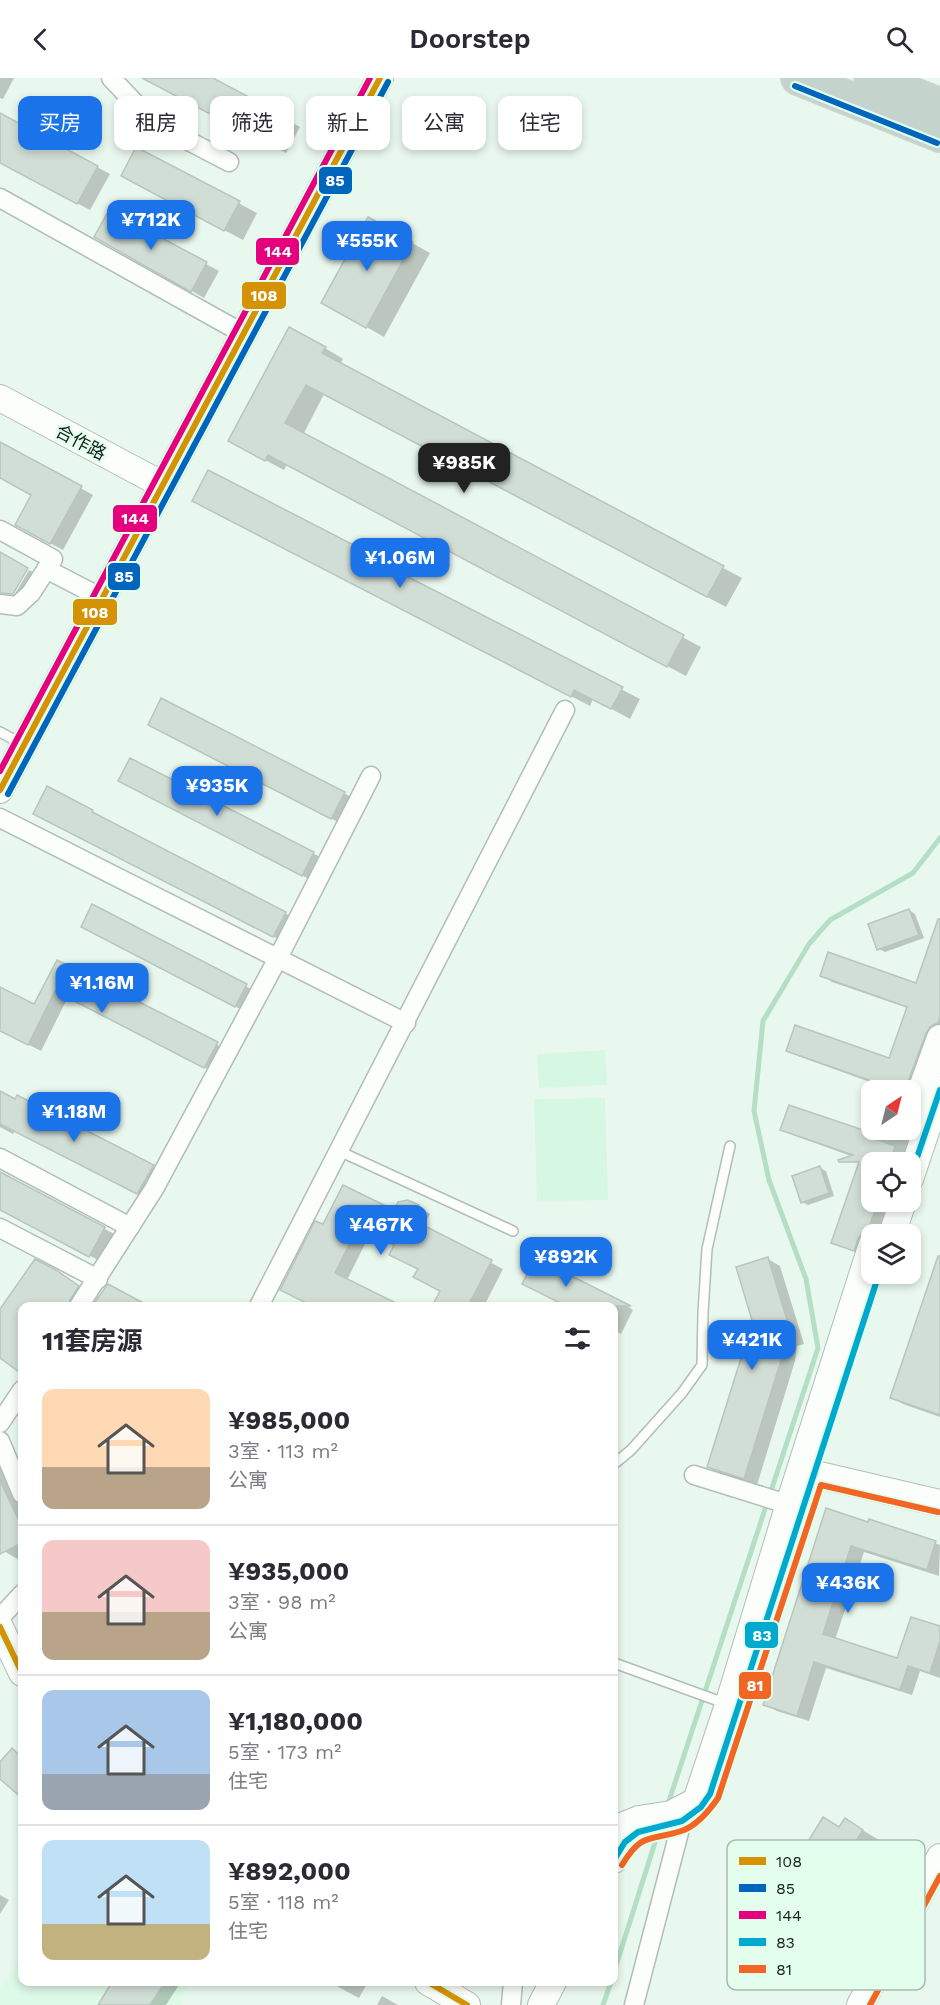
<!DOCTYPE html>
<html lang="zh">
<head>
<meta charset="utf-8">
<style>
  body { margin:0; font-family:"Work Sans","Noto Sans SC",sans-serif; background:#f7f7f7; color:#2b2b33; height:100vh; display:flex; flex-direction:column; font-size:22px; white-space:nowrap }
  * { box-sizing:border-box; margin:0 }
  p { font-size:20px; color:#7c7c81 }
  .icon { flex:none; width:33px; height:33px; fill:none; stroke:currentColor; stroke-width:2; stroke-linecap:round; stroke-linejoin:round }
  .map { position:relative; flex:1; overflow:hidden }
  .drawer { position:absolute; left:18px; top:1224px; width:600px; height:684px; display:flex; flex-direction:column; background:#fff; border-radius:12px; box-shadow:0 3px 9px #0003 }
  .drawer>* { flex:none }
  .top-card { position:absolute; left:18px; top:18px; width:600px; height:54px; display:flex; gap:12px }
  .needle { width:39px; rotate:35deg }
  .controls { position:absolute; left:861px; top:1002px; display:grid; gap:12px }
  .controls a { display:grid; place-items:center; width:60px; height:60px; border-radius:12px; background:#fff; box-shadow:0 3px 9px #0003; font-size:30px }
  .price { position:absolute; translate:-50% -51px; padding:0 14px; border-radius:12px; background:#1a73e8; color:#fff; font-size:20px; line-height:39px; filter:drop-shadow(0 2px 3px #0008) }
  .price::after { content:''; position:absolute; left:50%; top:36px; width:18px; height:14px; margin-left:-9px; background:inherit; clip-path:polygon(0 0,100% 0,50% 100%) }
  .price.selected { background:#222; color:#fff }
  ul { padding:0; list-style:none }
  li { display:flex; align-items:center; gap:18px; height:150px; padding:0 24px }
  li+li { border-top:2px solid #e1e1e2 }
  li span { display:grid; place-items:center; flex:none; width:168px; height:120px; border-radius:12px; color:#555 }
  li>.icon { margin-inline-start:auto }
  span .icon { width:72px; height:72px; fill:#fffc; stroke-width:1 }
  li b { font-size:26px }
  h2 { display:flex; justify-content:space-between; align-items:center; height:72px; padding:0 24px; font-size:26px }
  .pill { padding:0 21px; border-radius:12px; background:#fff; box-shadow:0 3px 9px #0003; font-size:21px; line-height:54px }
  .pill.selected { background:#1a73e8; color:#fff }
  header { display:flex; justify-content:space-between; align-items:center; height:78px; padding:0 24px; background:#fff; font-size:27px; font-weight:600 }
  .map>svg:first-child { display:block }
</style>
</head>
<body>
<header><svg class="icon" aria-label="back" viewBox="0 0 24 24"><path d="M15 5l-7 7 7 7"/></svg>Doorstep<svg class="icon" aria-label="search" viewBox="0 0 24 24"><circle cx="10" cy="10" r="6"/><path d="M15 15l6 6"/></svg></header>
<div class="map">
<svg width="940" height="1927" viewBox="0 0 940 1927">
  <rect width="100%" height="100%" fill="#e9f8ee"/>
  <path fill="#dcfae7" d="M 22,1879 L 22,1904 L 187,1904 L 181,1927 L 0,1927 L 0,1910 Z"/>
  <g fill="#d6f7e2">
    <path d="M 605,972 L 607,1007 L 539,1010 L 537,976 Z"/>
    <path d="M 605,1020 L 608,1122 L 537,1123 L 534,1021 Z"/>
  </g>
  <g fill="#0003">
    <path d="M 0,0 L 14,0 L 3,21 L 0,20 Z"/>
    <path d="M 144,0 L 210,0 L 300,49 L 286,75 Z"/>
    <path d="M 0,37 L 110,96 L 90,132 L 0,84 Z"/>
    <path d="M 137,71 L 257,135 L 243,162 L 141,108 Z"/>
    <path d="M 109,134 L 219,193 L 204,220 L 96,159 Z"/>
    <path d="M 412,165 L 430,175 L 384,259 L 342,235 Z"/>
    <path d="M 325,270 L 343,281 L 340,286 L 742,500 L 726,529 L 324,316 L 303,357 L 701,569 L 686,598 L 287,386 L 284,392 L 248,373 Z"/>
    <path d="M 0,365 L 93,417 L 63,472 L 29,454 L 33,417 L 0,398 Z"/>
    <path d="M 194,423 L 374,479 L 392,490 L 391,492 L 640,621 L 630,641 L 593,621 L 590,628 Z"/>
    <path d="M 29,492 L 40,498 L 12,521 Z"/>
    <path d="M 162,654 L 344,715 L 356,722 L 344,747 Z"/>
    <path d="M 131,682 L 326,782 L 315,804 L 132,710 Z"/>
    <path d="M 92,733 L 105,740 L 104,741 L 298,842 L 286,865 L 47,742 Z"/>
    <path d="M 93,829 L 259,915 L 248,935 L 95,856 Z"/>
    <path d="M 909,832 L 915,836 L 924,860 L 885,874 L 879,871 Z"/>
    <path d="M 940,840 L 940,956 L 910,1012 L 880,1012 L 881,1008 L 798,978 L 787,972 L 890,982 L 908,930 L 832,904 L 822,897 L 917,906 Z"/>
    <path d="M 57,884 L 229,973 L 217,996 L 68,919 L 41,973 L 0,952 L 0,911 L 34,928 Z"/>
    <path d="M 0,1015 L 16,1023 L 18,1019 L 165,1096 L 150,1122 L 15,1053 L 13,1056 L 0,1049 Z"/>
    <path d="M 872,1036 L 872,1052 L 906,1052 L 910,1061 L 904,1084 L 872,1084 L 872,1124 L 890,1124 L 879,1156 L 865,1178 L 832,1164 L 862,1082 L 793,1057 L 782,1051 L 865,1055 Z"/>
    <path d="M 820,1090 L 826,1093 L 834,1118 L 808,1127 L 802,1124 Z"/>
    <path d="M 0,1096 L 116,1157 L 102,1184 L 0,1131 Z"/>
    <path d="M 418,1129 L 430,1136 L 423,1149 L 503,1191 L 484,1228 L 434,1228 L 442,1213 L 396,1167 L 371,1154 L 347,1202 L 398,1228 L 314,1228 L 294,1219 L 323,1149 Z"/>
    <path d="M 940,1176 L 940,1339 L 903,1326 L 891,1319 Z"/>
    <path d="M 768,1181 L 780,1188 L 804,1266 L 797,1268 L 795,1283 L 757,1407 L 722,1396 L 709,1389 L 763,1271 Z"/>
    <path d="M 69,1201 L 90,1216 L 81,1228 L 22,1228 L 22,1294 L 0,1279 L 0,1234 Z"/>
    <path d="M 108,1208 L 146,1228 L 94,1228 Z"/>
    <path d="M 534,1211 L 624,1226 L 633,1232 L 621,1256 L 614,1252 L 614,1228 L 568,1228 Z"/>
    <path d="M 0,1386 L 22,1432 L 22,1478 L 17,1481 L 4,1473 L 0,1465 Z"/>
    <path d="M 827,1432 L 869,1446 L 870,1443 L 940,1467 L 939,1498 L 864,1474 L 835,1562 L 898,1582 L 940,1550 L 940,1600 L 920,1593 L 912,1617 L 826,1590 L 809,1643 L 777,1633 L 765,1626 Z"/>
    <path d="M 12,1672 L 22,1679 L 22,1718 L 0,1699 L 0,1686 Z"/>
    <path d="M 845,1742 L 881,1763 L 808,1880 L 757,1849 Z"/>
    <path d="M 0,1817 L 9,1822 L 0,1836 Z"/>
    <path d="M 114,1904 L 181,1904 L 166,1927 L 99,1927 Z"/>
    <path d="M 329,1904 L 368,1904 L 359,1920 Z"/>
    <path d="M 382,1918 L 398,1927 L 377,1927 Z"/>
  </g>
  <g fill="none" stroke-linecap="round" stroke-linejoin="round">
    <g stroke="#b5dfc5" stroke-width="5">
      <path d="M 667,1729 L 818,1270 L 806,1201 L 769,1102 L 754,1033 L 763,943 L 809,866 L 830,842 L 913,795 L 940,760"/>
      <path d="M 614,1894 L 658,1755"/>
      <path d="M 603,1927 L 611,1904"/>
    </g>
  </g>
  <g fill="#d1ded6" stroke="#b8c5bd" stroke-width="1.5">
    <path d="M 142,0 L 213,0 L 283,37 L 267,66 Z"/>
    <path d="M 0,35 L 98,88 L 77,126 L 0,85 Z"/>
    <path d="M 136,69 L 240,123 L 224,153 L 121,98 Z"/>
    <path d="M 109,132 L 207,184 L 191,214 L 94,159 Z"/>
    <path d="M 368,139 L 413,164 L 366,250 L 321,225 Z"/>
    <path d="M 289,249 L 326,269 L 322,275 L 724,488 L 707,519 L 306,307 L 285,345 L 684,557 L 667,589 L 268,377 L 265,383 L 228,363 Z"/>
    <path d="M 0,364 L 82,408 L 50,466 L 15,447 L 31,417 L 0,400 Z"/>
    <path d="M 208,392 L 375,478 L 373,481 L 623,609 L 611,631 L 574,612 L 571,619 L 192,423 Z"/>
    <path d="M 0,474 L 28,490 L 13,516 L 0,515 Z"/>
    <path d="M 161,620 L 345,714 L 331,741 L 148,647 Z"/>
    <path d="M 130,680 L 314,774 L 302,798 L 118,703 Z"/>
    <path d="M 47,708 L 93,732 L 92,734 L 286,834 L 273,859 L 33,736 Z"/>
    <path d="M 92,826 L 247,906 L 235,929 L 81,849 Z"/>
    <path d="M 909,831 L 919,857 L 877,872 L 868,846 Z"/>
    <path d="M 938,841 L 940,841 L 940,939 L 938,945 L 931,948 L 926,955 L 905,1012 L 878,1012 L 880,1006 L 786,973 L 795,947 L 889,980 L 907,929 L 820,898 L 828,874 L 916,905 Z"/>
    <path d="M 57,882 L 218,964 L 204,990 L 55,913 L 28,967 L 0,953 L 0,909 L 34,926 Z"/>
    <path d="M 0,1013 L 15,1021 L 17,1017 L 154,1087 L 137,1116 L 0,1046 Z"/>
    <path d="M 789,1027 L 872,1055 L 872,1060 L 895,1068 L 891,1084 L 872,1084 L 872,1124 L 878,1124 L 868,1152 L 862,1155 L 858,1161 L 854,1173 L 831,1165 L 859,1084 L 839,1084 L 838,1082 L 853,1077 L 780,1052 Z"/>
    <path d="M 820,1088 L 829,1115 L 801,1125 L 792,1098 Z"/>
    <path d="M 0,1094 L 105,1149 L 89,1179 L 0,1132 Z"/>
    <path d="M 343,1107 L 394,1132 L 398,1124 L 408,1122 L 419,1127 L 411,1141 L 492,1182 L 468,1228 L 432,1228 L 440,1213 L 413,1199 L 418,1191 L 389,1177 L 394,1167 L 358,1149 L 335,1195 L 402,1228 L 312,1228 L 280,1212 L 315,1143 L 323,1146 Z"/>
    <path d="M 938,1178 L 940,1178 L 940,1337 L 890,1320 Z"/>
    <path d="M 768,1179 L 792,1259 L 784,1262 L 783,1276 L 744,1401 L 707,1389 L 746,1264 L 760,1269 L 736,1189 Z"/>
    <path d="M 536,1180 L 631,1228 L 566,1228 L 522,1206 Z"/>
    <path d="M 35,1181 L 56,1192 L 79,1208 L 70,1222 L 68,1228 L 22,1228 L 22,1296 L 0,1280 L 0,1231 Z"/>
    <path d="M 108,1206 L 149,1228 L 92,1228 Z"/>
    <path d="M 0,1403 L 22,1449 L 22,1465 L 0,1476 Z"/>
    <path d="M 826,1430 L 868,1444 L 869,1441 L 936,1463 L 927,1492 L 851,1468 L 823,1556 L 897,1580 L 911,1539 L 940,1548 L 940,1563 L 930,1595 L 908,1588 L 900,1612 L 814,1584 L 797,1638 L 763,1627 Z"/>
    <path d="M 12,1670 L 22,1680 L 22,1720 L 0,1701 L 0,1684 Z"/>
    <path d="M 823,1739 L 839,1749 L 845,1740 L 863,1752 L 789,1871 L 755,1850 Z"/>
    <path d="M 112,1904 L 165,1904 L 150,1927 L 98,1927 Z"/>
  </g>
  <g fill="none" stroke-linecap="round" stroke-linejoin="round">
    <g stroke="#b1beb6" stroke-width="12">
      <g id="lane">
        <path d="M 0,654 L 22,666"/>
        <path d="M 339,1073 L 513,1153"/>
        <path d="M 614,1386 L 631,1372 L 682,1315 L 702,1287 L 703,1235 L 707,1171 L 730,1068"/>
        <path d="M 614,1585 L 727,1626"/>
      </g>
    </g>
    <g stroke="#b1beb6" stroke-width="21">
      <g id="street">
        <path d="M 111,0 L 154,45 L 229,84"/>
        <path d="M 0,120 L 244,256"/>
        <path d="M 0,452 L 53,481 L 31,515 L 17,528 L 0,526"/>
        <path d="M 46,491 L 102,520"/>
        <path d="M 0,740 L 406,945"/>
        <path d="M 0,1080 L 130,1149"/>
        <path d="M 0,1150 L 98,1201"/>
        <path d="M 79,1228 L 154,1111 L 278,880 L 371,698"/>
        <path d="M 259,1228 L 565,632"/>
        <path d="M 0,1345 L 22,1312"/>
        <path d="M 0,1363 L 22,1416"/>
        <path d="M 694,1397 L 803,1431"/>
        <path d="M 0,1540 L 22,1516"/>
        <path d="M 511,1927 L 513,1904"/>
        <path d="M 634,1927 L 682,1743"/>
      </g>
    </g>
    <g stroke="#b1beb6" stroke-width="28">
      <g id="secondary">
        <path d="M 0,320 L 163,407"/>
        <path d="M 0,712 L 380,0"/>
        <path d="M 910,1043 L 940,960"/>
        <path d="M 910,1101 L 940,1012"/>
        <path d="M 892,1156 L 903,1124"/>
        <path d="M 815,1396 L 940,1425"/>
        <path d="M 0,1549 L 22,1595"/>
        <path d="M 614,1751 L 639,1741 L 671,1736 L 696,1723 L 728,1627 L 789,1426 L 872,1166"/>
        <path d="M 614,1782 C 624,1764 630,1755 651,1750"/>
        <path d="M 428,1904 L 467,1927"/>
        <path d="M 541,1927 L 553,1904"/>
        <path d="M 860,1927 L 940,1779"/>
      </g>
    </g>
    <g stroke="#cdd5cf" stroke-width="36">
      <g id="highway">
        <path d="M 798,0 L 940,57"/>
        <path d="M 871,0 L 940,27"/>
      </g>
    </g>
    <use href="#lane" stroke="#fcfefc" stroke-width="9"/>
    <use href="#street" stroke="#fcfefc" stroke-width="18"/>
    <use href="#secondary" stroke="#fcfefc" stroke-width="26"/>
    <use href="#highway" stroke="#c4d3cb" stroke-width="33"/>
    <g stroke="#e3feed" stroke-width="10">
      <g id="bus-1">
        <path d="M 0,712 L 380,0"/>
        <path d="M 0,1549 L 22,1595"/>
        <path d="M 428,1904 L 467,1927"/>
      </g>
    </g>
    <g stroke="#e3feed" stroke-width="10">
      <g id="bus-2">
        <path d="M 795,8 L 937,65"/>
        <path d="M 8,716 L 388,4"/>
      </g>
    </g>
    <g stroke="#e3feed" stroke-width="10">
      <path id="bus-3" d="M 0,693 L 370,0"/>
    </g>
    <g stroke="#e3feed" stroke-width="10">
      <g id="bus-4">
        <path d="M 910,1100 L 940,1012"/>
        <path d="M 614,1782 L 625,1764 L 638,1754 L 682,1743 L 701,1729 L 710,1716 L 879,1196"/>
      </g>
    </g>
    <g stroke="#e3feed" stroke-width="10">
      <g id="bus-5">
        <path d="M 622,1787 C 643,1752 651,1764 684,1752 C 698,1746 709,1733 718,1720 L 821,1407 L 938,1434"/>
        <path d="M 870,1927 L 940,1798"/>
      </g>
    </g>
    <use href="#bus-1" stroke="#d59204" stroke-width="6"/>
    <use href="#bus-2" stroke="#0065bd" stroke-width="6"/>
    <use href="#bus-3" stroke="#e5007d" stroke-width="6"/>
    <use href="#bus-4" stroke="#00a9ce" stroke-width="6"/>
    <use href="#bus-5" stroke="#f26522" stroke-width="6"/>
  </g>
  <g text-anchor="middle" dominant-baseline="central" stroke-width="5" stroke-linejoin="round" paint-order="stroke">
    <g font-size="18" fill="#16221b" stroke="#e3feed">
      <text transform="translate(81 364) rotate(28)">合作路</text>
    </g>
  </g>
  <rect x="727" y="1762" width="198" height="150" rx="9" fill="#e3feed" stroke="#a6bcae" stroke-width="1.5"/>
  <rect x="739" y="1779" width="27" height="8" fill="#d59204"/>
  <rect x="739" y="1806" width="27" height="8" fill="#0065bd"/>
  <rect x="739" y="1833" width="27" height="8" fill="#e5007d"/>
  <rect x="739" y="1860" width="27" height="8" fill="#00a9ce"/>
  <rect x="739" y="1887" width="27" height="8" fill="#f26522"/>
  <g font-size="16" fill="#16221b">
    <text x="776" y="1789">108</text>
    <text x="776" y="1816">85</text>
    <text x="776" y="1843">144</text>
    <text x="776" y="1870">83</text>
    <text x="776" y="1897">81</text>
  </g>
  <g stroke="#e3feed" stroke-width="2">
    <rect x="318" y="88" width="35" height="29" rx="6" fill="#0065bd"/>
    <rect x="255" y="159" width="45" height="29" rx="6" fill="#e5007d"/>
    <rect x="241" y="203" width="46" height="29" rx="6" fill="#d59204"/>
    <rect x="112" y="426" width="46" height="29" rx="6" fill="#e5007d"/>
    <rect x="107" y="484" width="34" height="29" rx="6" fill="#0065bd"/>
    <rect x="72" y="520" width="46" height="28" rx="6" fill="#d59204"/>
    <rect x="744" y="1543" width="35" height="28" rx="6" fill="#00a9ce"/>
    <rect x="738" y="1593" width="34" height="29" rx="6" fill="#f26522"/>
  </g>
  <g font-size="16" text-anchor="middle" font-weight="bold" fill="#fff">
    <text x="335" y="108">85</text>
    <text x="278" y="179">144</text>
    <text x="264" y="223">108</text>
    <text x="135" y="446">144</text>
    <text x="124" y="504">85</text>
    <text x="95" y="540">108</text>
    <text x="762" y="1563">83</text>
    <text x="755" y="1613">81</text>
  </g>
</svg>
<div class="controls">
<a><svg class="needle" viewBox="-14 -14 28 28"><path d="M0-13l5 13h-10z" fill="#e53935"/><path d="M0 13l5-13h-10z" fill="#7c7c81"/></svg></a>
<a><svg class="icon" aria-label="locate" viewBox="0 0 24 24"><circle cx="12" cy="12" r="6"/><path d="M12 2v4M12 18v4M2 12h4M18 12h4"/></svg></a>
<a><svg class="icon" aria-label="layers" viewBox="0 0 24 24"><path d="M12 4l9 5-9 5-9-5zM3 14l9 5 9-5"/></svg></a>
</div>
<b class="price" style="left:151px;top:173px">¥712K</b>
<b class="price" style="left:367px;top:194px">¥555K</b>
<b class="price selected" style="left:464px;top:416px">¥985K</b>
<b class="price" style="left:400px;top:511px">¥1.06M</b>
<b class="price" style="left:217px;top:739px">¥935K</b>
<b class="price" style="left:102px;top:936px">¥1.16M</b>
<b class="price" style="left:74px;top:1065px">¥1.18M</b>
<b class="price" style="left:381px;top:1178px">¥467K</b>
<b class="price" style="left:566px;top:1210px">¥892K</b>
<b class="price" style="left:752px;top:1293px">¥421K</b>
<b class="price" style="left:848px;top:1536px">¥436K</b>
<div class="top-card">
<a class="pill selected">买房</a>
<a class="pill">租房</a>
<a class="pill">筛选</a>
<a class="pill">新上</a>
<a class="pill">公寓</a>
<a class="pill">住宅</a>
</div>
<section class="drawer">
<h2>11套房源<svg class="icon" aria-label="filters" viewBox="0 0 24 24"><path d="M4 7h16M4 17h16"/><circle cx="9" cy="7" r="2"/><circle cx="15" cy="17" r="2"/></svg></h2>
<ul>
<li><span style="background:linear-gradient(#ffd9b3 65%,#b9a48a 0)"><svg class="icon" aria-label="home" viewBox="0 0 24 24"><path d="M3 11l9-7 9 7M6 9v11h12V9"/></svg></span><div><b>¥985,000</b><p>3室 · 113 m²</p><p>公寓</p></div></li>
<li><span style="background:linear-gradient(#f6c9c9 60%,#b9a48a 0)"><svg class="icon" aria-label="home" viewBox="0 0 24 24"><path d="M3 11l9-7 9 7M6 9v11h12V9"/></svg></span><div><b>¥935,000</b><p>3室 · 98 m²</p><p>公寓</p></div></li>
<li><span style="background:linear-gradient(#a9c7e8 70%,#9aa5b1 0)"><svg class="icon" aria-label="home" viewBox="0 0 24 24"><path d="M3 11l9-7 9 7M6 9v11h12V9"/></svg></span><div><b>¥1,180,000</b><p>5室 · 173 m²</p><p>住宅</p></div></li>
<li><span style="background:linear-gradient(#bfe0f5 70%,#c2b280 0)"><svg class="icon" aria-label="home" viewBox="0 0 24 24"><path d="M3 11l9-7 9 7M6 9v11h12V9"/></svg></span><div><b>¥892,000</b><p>5室 · 118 m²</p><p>住宅</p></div></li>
</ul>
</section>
</div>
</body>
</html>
